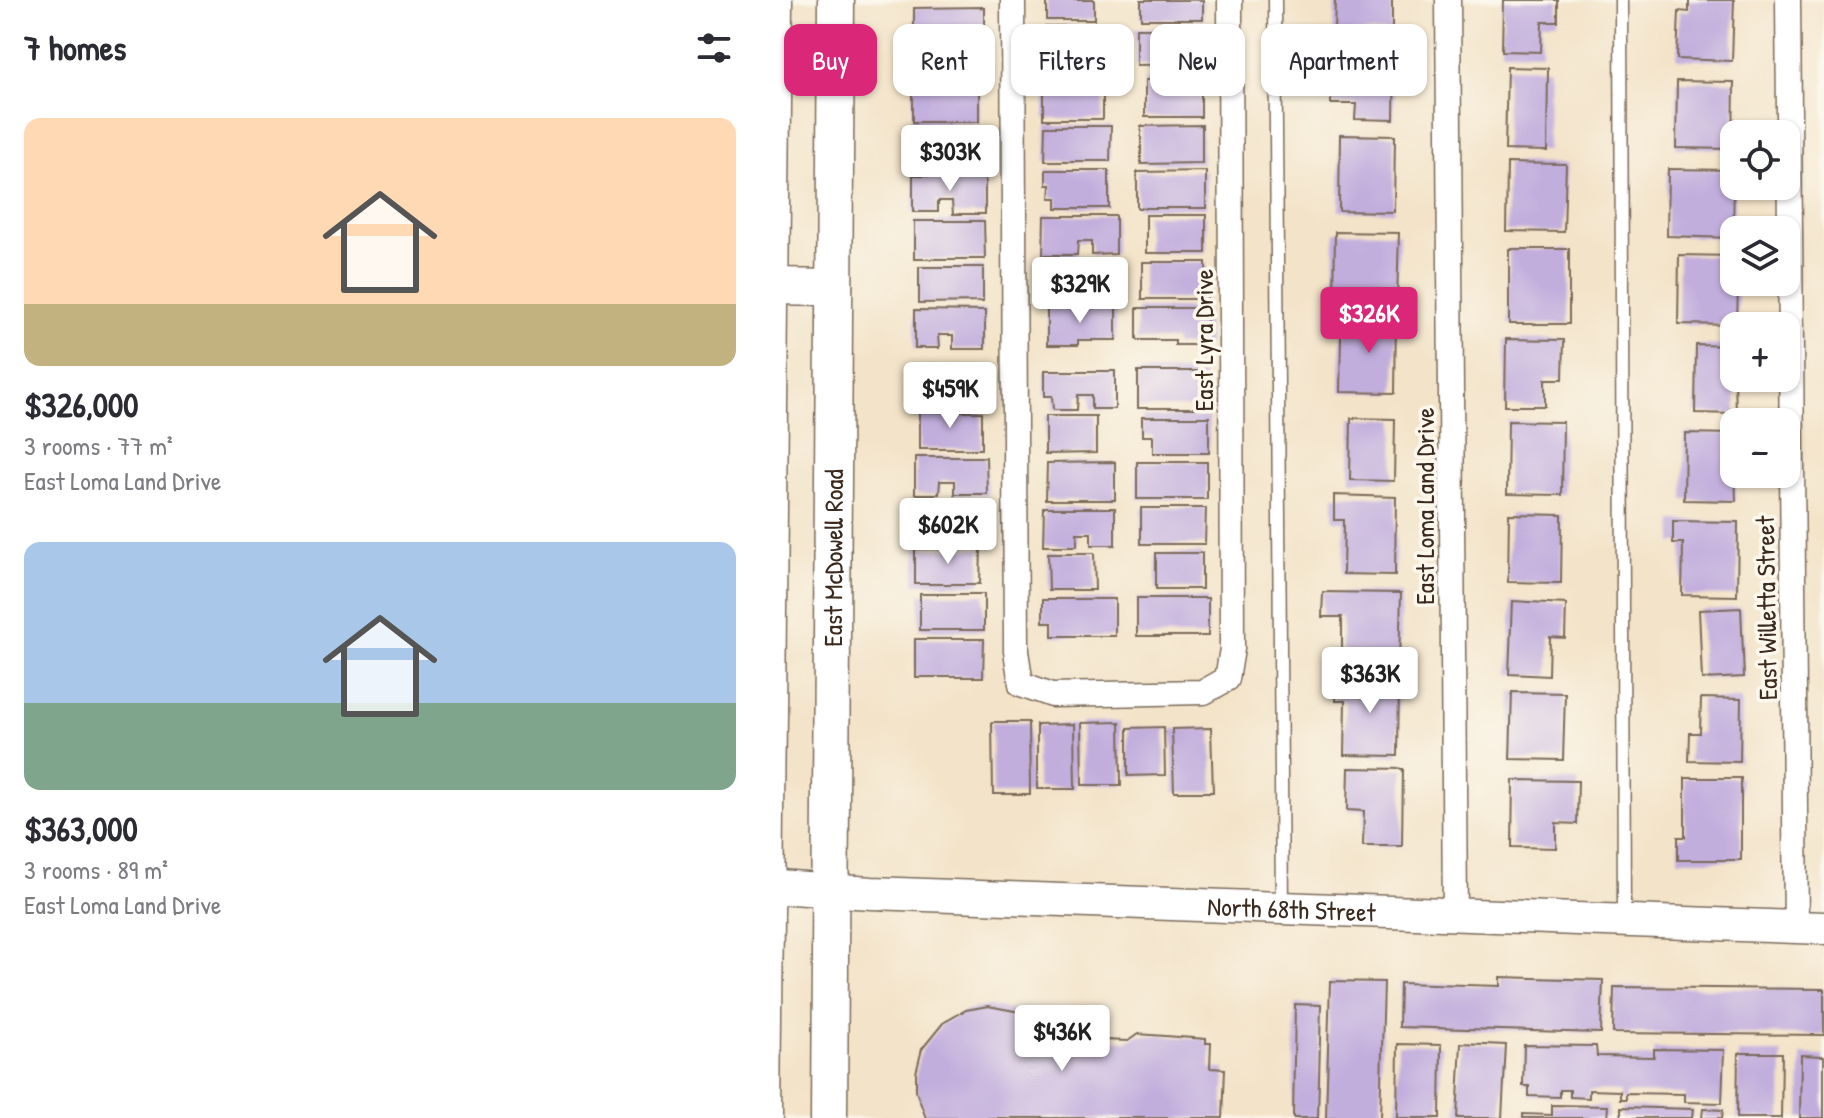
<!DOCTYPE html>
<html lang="en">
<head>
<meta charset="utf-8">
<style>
  body { margin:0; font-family:"Patrick Hand",sans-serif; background:#f2f2f3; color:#2b2b33; height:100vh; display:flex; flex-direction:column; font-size:30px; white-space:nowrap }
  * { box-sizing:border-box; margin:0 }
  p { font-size:26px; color:#7c7c81 }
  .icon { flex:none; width:44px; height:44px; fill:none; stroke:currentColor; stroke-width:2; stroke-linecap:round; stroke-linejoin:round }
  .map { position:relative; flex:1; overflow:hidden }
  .details { display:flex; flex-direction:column; background:#fff; width:760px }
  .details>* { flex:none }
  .banner { position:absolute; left:24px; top:24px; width:760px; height:72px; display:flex; gap:16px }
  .controls { position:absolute; left:960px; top:120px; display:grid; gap:16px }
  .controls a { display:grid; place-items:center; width:80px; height:80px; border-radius:16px; background:#fff; box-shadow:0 2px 6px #0004; font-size:40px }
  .price { position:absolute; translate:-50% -68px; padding:0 18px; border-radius:8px; background:#fff; color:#222; font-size:26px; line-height:52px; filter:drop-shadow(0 2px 4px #0008) }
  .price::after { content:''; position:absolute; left:50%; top:48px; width:24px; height:18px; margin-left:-12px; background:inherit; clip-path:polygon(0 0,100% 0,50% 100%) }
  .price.active { background:#db2777; color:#fff }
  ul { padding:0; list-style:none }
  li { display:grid; align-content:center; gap:16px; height:424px; padding:0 24px }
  li span { display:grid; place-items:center; height:248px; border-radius:16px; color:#555 }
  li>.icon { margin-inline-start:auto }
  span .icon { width:144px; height:144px; fill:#fffc; stroke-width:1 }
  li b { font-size:34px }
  h2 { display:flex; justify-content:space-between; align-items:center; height:96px; padding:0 24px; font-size:34px }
  .tag { padding:0 28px; border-radius:16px; background:#fff; box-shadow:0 2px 6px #0004; font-size:28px; line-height:72px }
  .tag.active { background:#db2777; color:#fff }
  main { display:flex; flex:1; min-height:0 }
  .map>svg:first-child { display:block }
</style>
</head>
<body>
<main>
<section class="details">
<h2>7 homes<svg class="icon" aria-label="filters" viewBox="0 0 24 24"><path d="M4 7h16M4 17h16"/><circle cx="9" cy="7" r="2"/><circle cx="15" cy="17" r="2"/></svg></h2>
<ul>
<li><span style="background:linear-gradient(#ffd9b3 75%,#c2b280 0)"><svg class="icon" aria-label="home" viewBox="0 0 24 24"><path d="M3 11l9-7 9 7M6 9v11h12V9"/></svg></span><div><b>$326,000</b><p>3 rooms · 77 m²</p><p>East Loma Land Drive</p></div></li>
<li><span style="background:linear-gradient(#a9c7e8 65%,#7fa58c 0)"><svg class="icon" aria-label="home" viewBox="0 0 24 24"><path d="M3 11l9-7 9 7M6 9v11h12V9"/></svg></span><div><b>$363,000</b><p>3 rooms · 89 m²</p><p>East Loma Land Drive</p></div></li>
</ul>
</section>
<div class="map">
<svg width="1064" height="1118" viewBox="0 0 1064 1118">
  <rect width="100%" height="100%" fill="#fbf7ec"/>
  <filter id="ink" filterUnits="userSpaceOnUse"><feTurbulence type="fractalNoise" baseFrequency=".0125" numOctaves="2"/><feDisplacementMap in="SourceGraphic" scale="16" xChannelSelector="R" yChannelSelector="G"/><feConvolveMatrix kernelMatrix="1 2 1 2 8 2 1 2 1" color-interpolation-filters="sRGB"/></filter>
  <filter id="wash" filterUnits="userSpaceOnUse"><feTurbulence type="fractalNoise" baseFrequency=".006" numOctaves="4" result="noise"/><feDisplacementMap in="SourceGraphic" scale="32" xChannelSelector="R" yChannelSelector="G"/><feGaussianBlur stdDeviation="1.8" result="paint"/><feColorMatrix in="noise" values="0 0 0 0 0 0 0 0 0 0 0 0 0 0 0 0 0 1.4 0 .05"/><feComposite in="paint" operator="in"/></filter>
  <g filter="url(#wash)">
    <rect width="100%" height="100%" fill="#f3e3c8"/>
    <g id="blocks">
      <g fill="#c2aedd">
        <rect x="287" y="0" width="47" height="20"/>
        <rect x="381" y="0" width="62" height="19"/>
        <path d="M 575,0 L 632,0 L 632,32 L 574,31 Z"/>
        <path d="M 743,0 L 798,0 L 798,22 L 782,22 L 781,52 L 742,51 Z"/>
        <path d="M 929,0 L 974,0 L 972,61 L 917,59 L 919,11 L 929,12 Z"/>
        <path d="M 224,7 L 224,46 L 154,47 L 154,8 Z"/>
        <path d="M 286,26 L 317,26 L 317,32 L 355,33 L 354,65 L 286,65 Z"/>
        <path d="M 376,28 L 441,28 L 441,64 L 376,65 Z"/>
        <path d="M 572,51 L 635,52 L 634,120 L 595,119 L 596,104 L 571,104 Z"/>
        <path d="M 747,67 L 788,68 L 787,151 L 745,150 Z"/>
        <rect x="385" y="80" width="56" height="37"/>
        <rect x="284" y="81" width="59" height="38"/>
        <path d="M 917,81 L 974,82 L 973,149 L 916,148 Z"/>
        <rect x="153" y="84" width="66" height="38"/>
        <path d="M 442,125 L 442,163 L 381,164 L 381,126 Z"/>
        <path d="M 286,126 L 351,126 L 350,161 L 285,161 Z"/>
        <rect x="159" y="131" width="63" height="36"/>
        <path d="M 580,135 L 635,136 L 634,212 L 579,211 Z"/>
        <path d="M 747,163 L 806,164 L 804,232 L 746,231 Z"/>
        <path d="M 908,169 L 974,170 L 973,238 L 907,236 Z"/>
        <path d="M 286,170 L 349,170 L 349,208 L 296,208 L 296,198 L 289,198 L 290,185 L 286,185 Z"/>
        <path d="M 446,171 L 446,208 L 377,208 L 377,172 Z"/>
        <path d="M 153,175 L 225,175 L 225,214 L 193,214 L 192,201 L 178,201 L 178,212 L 153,212 Z"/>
        <rect x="386" y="215" width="60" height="38"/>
        <path d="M 284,216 L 356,216 L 356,254 L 332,255 L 332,241 L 318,241 L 317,255 L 283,255 Z"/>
        <path d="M 154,221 L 224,221 L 225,259 L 154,259 Z"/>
        <path d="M 575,232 L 639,233 L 637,302 L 574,300 Z"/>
        <rect x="749" y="249" width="60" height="75"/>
        <path d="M 919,255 L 974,256 L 974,282 L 978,282 L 977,325 L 918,324 Z"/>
        <path d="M 285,262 L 335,262 L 336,298 L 285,299 Z"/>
        <path d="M 382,262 L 446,262 L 447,299 L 382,299 Z"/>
        <path d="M 159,267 L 223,267 L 223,302 L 159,303 Z"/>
        <path d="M 287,307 L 356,307 L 356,340 L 318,340 L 318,345 L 287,345 Z"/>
        <path d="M 377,308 L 447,308 L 448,345 L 415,345 L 415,340 L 377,340 Z"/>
        <path d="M 155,310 L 225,311 L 225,349 L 193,349 L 193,335 L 178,335 L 179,348 L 155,348 Z"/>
        <path d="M 586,316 L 636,317 L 635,393 L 580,392 L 581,335 L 586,335 Z"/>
        <path d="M 746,339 L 804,340 L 803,379 L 785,379 L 785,406 L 745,406 Z"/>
        <path d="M 936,345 L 974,346 L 976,414 L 935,413 Z"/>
        <path d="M 154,367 L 223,367 L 224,405 L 193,405 L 193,392 L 177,392 L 177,403 L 154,403 Z"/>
        <path d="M 284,371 L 355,371 L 355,409 L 332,409 L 332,395 L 318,395 L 317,410 L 293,410 L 292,396 L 284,396 Z"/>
        <rect x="378" y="371" width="65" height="37"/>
        <rect x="159" y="412" width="63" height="37"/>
        <path d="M 285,416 L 336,416 L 336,453 L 285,454 Z"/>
        <path d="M 382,417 L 449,417 L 449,453 L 393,453 L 393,436 L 382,436 Z"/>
        <path d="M 591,418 L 635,419 L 634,481 L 590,480 Z"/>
        <path d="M 748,421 L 803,422 L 802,495 L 747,494 Z"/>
        <path d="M 925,433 L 974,434 L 976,501 L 924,500 Z"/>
        <path d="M 155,457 L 226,457 L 227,494 L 195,494 L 195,481 L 180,481 L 179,494 L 155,494 Z"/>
        <path d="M 355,462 L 355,500 L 286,500 L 287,463 Z"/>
        <rect x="377" y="462" width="70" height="37"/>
        <path d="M 574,495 L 636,497 L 635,575 L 583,574 L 584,520 L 574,520 Z"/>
        <path d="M 173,501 L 225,501 L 225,539 L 174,540 Z"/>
        <path d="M 284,508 L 355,508 L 355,545 L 331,545 L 331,533 L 317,533 L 317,546 L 283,546 Z"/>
        <path d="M 381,508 L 446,508 L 445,544 L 381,544 Z"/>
        <path d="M 749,514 L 802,515 L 801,583 L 748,582 Z"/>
        <path d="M 913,521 L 978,522 L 977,596 L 922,595 L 923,543 L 913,543 Z"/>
        <path d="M 221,548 L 220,584 L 155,584 L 155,549 Z"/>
        <path d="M 288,553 L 334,553 L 335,590 L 289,590 Z"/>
        <rect x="396" y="553" width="46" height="36"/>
        <path d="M 563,592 L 641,593 L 639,662 L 582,661 L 582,617 L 562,617 Z"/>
        <rect x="160" y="594" width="64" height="36"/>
        <rect x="377" y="598" width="71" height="38"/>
        <path d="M 283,599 L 355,599 L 355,636 L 292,636 L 292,622 L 283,622 Z"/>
        <path d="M 752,601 L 806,604 L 805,638 L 790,637 L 789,676 L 749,674 Z"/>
        <path d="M 981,608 L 984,677 L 942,679 L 939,610 Z"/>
        <path d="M 155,639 L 224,639 L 223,677 L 155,677 Z"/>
        <path d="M 575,677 L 639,679 L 638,756 L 584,755 L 585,701 L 575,701 Z"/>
        <path d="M 752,692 L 805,693 L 803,760 L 750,759 Z"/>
        <path d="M 941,698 L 981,699 L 980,762 L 929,761 L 930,733 L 940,733 Z"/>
        <path d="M 232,722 L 269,722 L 270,794 L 233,794 Z"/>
        <path d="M 360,722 L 361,785 L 322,785 L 321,723 Z"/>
        <path d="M 314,724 L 315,789 L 277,789 L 277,725 Z"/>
        <path d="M 404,727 L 405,775 L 368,776 L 368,728 Z"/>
        <path d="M 451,728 L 453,792 L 414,792 L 412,729 Z"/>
        <path d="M 588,768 L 643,769 L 642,846 L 603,846 L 604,811 L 587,810 Z"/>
        <path d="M 925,778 L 981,778 L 981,860 L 918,860 L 918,837 L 925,837 Z"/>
        <path d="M 753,780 L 818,781 L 817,824 L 796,823 L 796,848 L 752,847 Z"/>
        <path d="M 740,977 L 843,980 L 841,1033 L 639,1027 L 640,983 L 740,986 Z"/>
        <path d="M 570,981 L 624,982 L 620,1118 L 566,1118 Z"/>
        <path d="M 854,987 L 1064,989 L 1064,1035 L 853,1033 Z"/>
        <path d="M 535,1004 L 561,1005 L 558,1118 L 533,1118 Z"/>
        <path d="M 228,1006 L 260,1012 L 274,1021 L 289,1038 L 368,1041 L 378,1034 L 446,1039 L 446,1043 L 451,1043 L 450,1068 L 465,1069 L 463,1118 L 166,1118 L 156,1091 L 156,1073 L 162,1049 L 183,1023 L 206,1010 Z"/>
        <path d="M 701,1043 L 746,1045 L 742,1118 L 697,1118 Z"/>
        <path d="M 638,1044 L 681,1045 L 680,1118 L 637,1118 Z"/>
        <path d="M 764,1045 L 836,1046 L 837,1056 L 894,1057 L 894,1049 L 964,1050 L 962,1103 L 924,1102 L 924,1094 L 866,1093 L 866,1099 L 860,1099 L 860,1091 L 829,1090 L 829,1098 L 810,1097 L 810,1090 L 800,1090 L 800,1097 L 769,1096 L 769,1086 L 763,1086 Z"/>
        <path d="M 978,1053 L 1022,1053 L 1021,1118 L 977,1118 Z"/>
        <path d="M 1041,1055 L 1064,1056 L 1064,1118 L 1040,1118 Z"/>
        <path d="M 792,1105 L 848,1106 L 847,1118 L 763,1118 L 763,1114 L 792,1115 Z"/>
        <path d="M 861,1107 L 933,1109 L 932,1118 L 861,1118 Z"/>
        <path d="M 943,1109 L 963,1110 L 962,1118 L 942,1118 Z"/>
      </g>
    </g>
  </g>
  <g filter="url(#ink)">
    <use href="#blocks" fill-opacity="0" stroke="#7b6b5a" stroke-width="2"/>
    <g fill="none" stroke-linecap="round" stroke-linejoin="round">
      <g stroke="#7b6b5a" stroke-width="15">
        <g id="lane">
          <path d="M 515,0 L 522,908"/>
          <path d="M 861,0 L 864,918"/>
        </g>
      </g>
      <g stroke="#7b6b5a" stroke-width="27">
        <g id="street">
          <path d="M 253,0 L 256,651 L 261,684 L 292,695 L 444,692 L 467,679 L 472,649 L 470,0"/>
          <path d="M 688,0 L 695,915"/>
          <path d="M 1028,0 L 1036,927"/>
        </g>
      </g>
      <g stroke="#7b6b5a" stroke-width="35">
        <g id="secondary">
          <path id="s1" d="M 0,886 L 112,893 L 1064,928"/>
        </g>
      </g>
      <g stroke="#7b6b5a" stroke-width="39">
        <g id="primary">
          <path d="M 11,286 L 74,287"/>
          <path d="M 3,1118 L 14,0"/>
          <path id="s2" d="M 69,1118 L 76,0"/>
        </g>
      </g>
      <use href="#lane" stroke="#fff" stroke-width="12"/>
      <use href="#street" stroke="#fff" stroke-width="24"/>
      <use href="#secondary" stroke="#fff" stroke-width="32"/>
      <use href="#primary" stroke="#fff" stroke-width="36"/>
    </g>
  </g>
  <g text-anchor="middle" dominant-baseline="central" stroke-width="7" stroke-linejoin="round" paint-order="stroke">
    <g font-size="26" fill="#3b2a1e" stroke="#fbf7ec">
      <text transform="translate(443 340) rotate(-90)">East Lyra Drive</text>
      <text transform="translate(664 506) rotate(-90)">East Loma Land Drive</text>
      <text stroke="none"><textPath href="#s2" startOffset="560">East McDowell Road</textPath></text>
      <text transform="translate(1006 608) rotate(-91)">East Willetta Street</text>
      <text stroke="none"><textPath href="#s1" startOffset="532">North 68th Street</textPath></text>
    </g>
  </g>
</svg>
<div class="controls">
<a><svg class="icon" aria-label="locate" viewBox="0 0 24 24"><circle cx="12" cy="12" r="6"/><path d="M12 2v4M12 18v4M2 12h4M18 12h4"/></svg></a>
<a><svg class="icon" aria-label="layers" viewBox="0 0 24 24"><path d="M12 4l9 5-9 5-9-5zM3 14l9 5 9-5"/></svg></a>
<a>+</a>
<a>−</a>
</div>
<b class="price" style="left:190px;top:193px">$303K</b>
<b class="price" style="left:320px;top:325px">$329K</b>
<b class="price active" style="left:609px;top:355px">$326K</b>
<b class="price" style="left:190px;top:430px">$459K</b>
<b class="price" style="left:188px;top:566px">$602K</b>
<b class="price" style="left:610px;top:715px">$363K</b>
<b class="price" style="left:302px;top:1073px">$436K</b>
<div class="banner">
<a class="tag active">Buy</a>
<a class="tag">Rent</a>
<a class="tag">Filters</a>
<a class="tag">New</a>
<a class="tag">Apartment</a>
</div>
</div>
</main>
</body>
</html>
